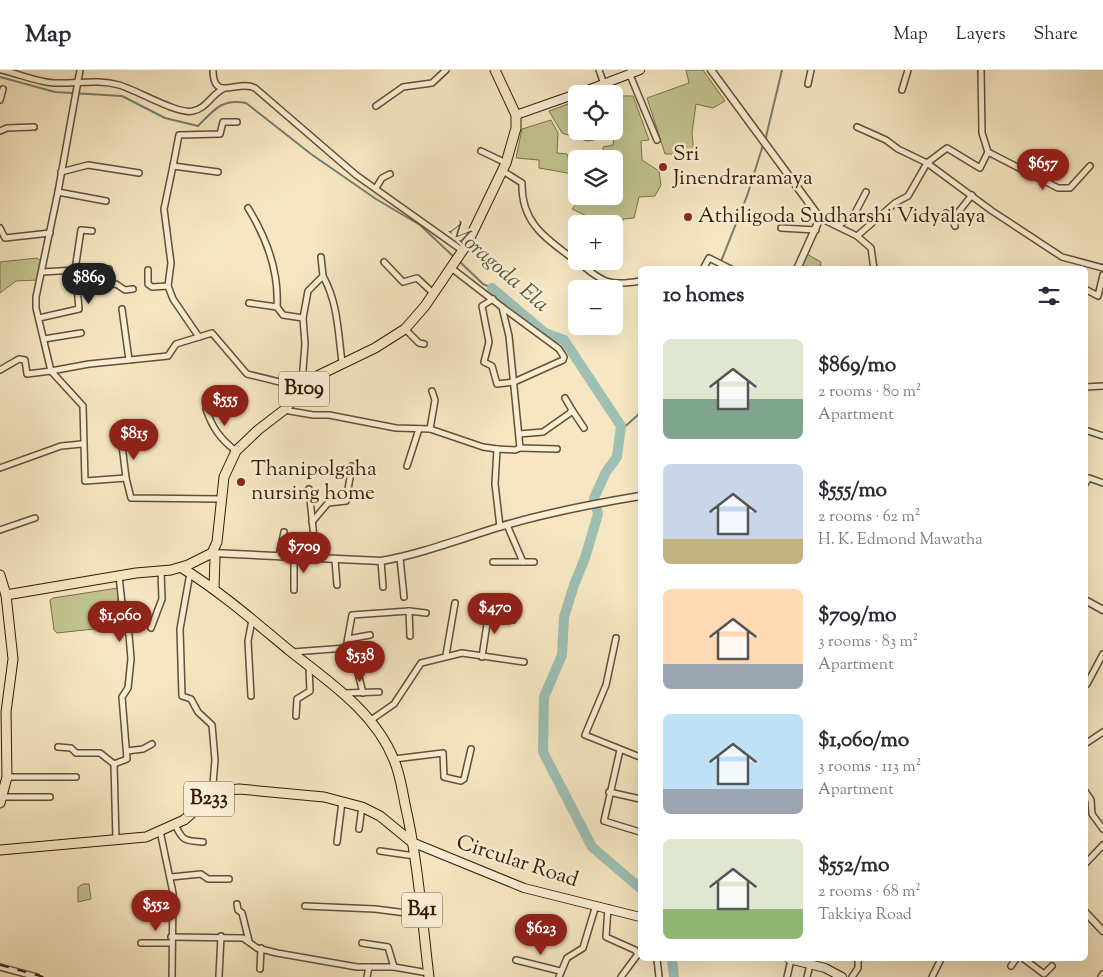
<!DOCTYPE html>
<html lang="en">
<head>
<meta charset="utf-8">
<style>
  body { margin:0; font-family:"Sorts Mill Goudy",serif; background:#f2f2f3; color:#2b2b33; height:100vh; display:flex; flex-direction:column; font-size:19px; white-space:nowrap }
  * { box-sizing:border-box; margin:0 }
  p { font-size:16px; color:#7c7c81 }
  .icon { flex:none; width:28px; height:28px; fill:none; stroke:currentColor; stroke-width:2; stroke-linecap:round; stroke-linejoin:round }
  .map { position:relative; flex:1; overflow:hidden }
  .panel { position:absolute; left:638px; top:196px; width:450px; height:695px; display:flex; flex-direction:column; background:#fff; border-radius:8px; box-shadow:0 5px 20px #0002 }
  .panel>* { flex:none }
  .buttons { position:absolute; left:568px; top:15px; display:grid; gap:10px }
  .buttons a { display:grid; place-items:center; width:55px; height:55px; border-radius:8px; background:#fff; box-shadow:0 5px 20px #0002; font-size:25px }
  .price { position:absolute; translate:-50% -42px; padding:0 11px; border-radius:18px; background:#8f2418; color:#fff; font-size:16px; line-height:32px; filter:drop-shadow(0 1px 2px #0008) }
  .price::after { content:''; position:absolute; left:50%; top:30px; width:15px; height:11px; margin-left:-8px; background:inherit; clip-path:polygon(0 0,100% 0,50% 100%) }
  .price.active { background:#222; color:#fff }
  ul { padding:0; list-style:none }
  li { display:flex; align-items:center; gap:15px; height:125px; padding:0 25px }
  li span { display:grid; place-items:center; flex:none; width:140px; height:100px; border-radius:8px; color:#555 }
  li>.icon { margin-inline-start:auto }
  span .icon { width:60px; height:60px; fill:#fffc; stroke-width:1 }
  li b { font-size:21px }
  h2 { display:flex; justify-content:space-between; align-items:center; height:60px; padding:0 25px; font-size:21px }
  header { display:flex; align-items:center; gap:30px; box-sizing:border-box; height:70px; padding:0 25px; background:#fff; border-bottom:1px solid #e1e1e2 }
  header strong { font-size:24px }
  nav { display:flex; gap:28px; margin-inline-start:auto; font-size:18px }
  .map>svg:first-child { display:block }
</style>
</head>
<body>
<header>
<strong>Map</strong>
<nav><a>Map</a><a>Layers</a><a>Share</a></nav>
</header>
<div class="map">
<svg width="1103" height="907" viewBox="0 0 1103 907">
  <rect width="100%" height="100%" fill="#f6e7c2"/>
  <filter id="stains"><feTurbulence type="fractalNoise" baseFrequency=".004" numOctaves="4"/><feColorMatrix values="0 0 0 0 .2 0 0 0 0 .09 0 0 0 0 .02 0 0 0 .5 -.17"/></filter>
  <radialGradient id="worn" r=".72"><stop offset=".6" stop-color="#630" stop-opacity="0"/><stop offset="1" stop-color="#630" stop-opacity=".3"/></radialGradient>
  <g fill="#c2c48f" stroke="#7b7048">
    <path d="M 686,0 L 703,0 L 725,31 L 713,38 L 696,34 L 692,63 L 694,84 L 665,84 L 647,28 L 689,13 Z"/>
    <path d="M 619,26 L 633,26 L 649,70 L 641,71 L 642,90 L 659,101 L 661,115 L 655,126 L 639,127 L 634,148 L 623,149 L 621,162 L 614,158 L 614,154 L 604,154 L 572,139 L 582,126 L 614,126 L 614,89 L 603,89 L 603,77 L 613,75 Z"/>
    <path d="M 576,31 L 576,61 L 606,61 L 606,62 L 600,62 L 594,70 L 587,71 L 562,63 L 549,41 Z"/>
    <path d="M 551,50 L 558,63 L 557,83 L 567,84 L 573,104 L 539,98 L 539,90 L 516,88 L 522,59 Z"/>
    <path d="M 807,184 L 821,192 L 820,199 L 800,199 Z"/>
    <path d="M 37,188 L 43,192 L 39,210 L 16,211 L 0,223 L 0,192 Z"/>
    <path d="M 118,518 L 121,556 L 57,563 L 54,560 L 50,530 L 53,528 Z"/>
    <path d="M 83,814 L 89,814 L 91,829 L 78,832 L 78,817 Z"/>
  </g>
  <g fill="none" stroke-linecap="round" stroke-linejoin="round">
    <g stroke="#737e6d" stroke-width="2">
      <path d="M 0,7 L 55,22 L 122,26 L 165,48 L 198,56 C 214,40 222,28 246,33 L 311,84 L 376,129 L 420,155 L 455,188"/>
      <path d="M 765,71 L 782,0"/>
      <path d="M 459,191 L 483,214 L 492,218"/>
      <path d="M 718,199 L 747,126 L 763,75"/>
      <path d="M 620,361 L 640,343"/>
    </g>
    <g stroke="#9dbfb4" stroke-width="10">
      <path d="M 492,218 L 545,263 L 564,270 L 621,356 L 617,387 L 606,402 L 594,428 L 598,444 L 585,488 L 574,515 L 564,547 L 562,585 L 544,627 L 543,682 L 592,777 L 640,818"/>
      <path d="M 672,889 L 674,907"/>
    </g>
    <g stroke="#644f32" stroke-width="8">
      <g id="minor">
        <path d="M 2,0 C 19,4 37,12 54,13 C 76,14 98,9 119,15 C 137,20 178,45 193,41 C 207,38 211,25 223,19"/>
        <path d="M 80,0 L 58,122 L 36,227 L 36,238 L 51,301 L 89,294 L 129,290 L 122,239"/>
        <path d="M 213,0 C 213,33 238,9 255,18 L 356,105 L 463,181"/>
        <path d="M 599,0 L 604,14"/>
        <path d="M 981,0 L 982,63 L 988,82 L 1058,118 L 1070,118 L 1090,96"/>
        <path d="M 630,5 L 657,70"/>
        <path d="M 808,14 L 811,0"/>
        <path d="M 902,20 L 908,0"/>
        <path d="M 0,30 L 3,19"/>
        <path d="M 376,36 L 403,17 L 432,13 L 446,0"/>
        <path d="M 857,57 L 886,70 L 898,79 L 927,93 L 992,141 L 1062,187 L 1103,198"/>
        <path d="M 0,61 L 7,58 L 34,57"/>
        <path d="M 481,81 L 506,93"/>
        <path d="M 173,96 L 179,65 L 220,64 L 223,52 L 237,52"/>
        <path d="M 503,101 L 522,113 C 521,154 547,169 576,191"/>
        <path d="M 61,102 L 88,95 L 139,103"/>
        <path d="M 218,102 L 173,96 L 164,139 L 171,193 L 168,216 L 173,229 L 199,267 L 212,263 L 247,304 L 304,318 L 302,312 L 305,274 L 303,248 L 308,221 L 323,206 L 321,187"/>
        <path d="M 376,118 L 382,108 L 390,104"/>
        <path d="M 58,122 L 106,131"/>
        <path d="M 248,138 C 266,167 279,202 277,237 L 283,245 L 303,248"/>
        <path d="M 946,143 L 951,147 L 956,145 L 972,125"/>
        <path d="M 951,147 L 955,156"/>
        <path d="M 820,148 L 857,166 L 871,178 L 874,199"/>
        <path d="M 838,156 L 855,143 L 866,122"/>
        <path d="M 0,158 L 5,168 L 50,163"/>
        <path d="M 781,158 L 816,160"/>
        <path d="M 857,166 L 895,133 L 908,126 L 927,93 L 947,78 L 980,98 L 988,82"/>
        <path d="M 577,191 C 602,211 607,217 640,211"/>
        <path d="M 384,192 L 403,212 L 417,208 L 433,223"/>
        <path d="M 450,197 L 502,237 L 509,266 L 520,378 L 515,380 L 497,379 L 495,414 L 500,457"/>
        <path d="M 703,199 L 709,188 L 731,199"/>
        <path d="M 75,200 L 109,199"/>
        <path d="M 148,200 L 148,214 L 152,217 L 168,216"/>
        <path d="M 42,202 L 75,200 L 81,160 L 92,161"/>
        <path d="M 323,206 C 338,233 338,262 342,292"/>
        <path d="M 1085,219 L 1098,226 L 1103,205"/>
        <path d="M 493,229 L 482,236 L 489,272 L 484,292 L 492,296 L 497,314 L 514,312 L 563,290 L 564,287 L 559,279 L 502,237"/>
        <path d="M 249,233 L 277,237"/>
        <path d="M 39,248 L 79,239 L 77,217 L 116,214 L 125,220 L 133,219"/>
        <path d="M 405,259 L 419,273 L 424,274"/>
        <path d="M 44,269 L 81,263"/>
        <path d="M 129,290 L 168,286 L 176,274 L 199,267"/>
        <path d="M 0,300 L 19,289 L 25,290 L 27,304 L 51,301 L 83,336 L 85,411 L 126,408 L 131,428 L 220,429"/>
        <path d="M 1085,317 L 1103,316"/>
        <path d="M 206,339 C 212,357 220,369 236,381"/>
        <path d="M 284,340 L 313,345 L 329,345 L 396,358 L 430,359 L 483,377 L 497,379"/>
        <path d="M 572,340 L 584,358"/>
        <path d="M 430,359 L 435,330 L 432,321"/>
        <path d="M 1085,360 L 1103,366"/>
        <path d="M 519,364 L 543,362 L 570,343 L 572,340 L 565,328"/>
        <path d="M 122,375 L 126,408"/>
        <path d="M 520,378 L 557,379"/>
        <path d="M 407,396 L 419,359"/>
        <path d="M 0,398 L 61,376 L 82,374"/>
        <path d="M 1085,414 L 1089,408 L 1103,413"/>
        <path d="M 309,419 L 314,468 L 313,487"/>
        <path d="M 312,452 L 328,433 L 346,431 L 352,396"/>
        <path d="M 0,460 L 35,448"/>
        <path d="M 279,486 L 284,462"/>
        <path d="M 400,488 L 404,527"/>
        <path d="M 335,490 L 337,515"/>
        <path d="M 381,491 L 383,517"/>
        <path d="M 493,492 L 523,492 L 507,455"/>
        <path d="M 523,492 L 534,492"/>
        <path d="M 190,503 L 180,559 L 182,626 L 191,629 L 198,642 L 212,655 L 215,690 L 212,726"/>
        <path d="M 294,520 L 294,487"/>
        <path d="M 409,541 L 410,566"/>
        <path d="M 151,558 L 162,529 L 161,501"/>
        <path d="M 616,568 L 606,615 L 585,665 L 640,687"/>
        <path d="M 348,569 L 370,565"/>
        <path d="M 293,582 L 346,578 L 352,545 L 409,541 L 426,543"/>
        <path d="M 446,585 L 455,533"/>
        <path d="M 482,587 L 488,547 L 513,550"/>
        <path d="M 357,599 L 363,623"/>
        <path d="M 1087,614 L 1103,584"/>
        <path d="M 344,623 L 379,622"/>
        <path d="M 251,626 L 248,571 L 252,550"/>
        <path d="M 296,646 L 297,629 L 310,621 L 309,597"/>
        <path d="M 371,650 L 394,634 L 421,593 L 462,583 L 524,592"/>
        <path d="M 1085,674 L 1103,662"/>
        <path d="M 58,677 L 71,678 L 76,683 L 100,683 L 114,694 L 116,770"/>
        <path d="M 620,680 L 604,751 L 640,762"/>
        <path d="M 127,681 L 143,679 L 152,674"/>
        <path d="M 394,689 L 443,683 L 444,707 L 461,711 L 464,709 L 471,679"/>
        <path d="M 114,694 L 127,689 L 122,627 L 128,618 L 131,589 L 129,565 L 123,543 L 119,506"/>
        <path d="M 7,707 L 76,707"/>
        <path d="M 1085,721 L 1091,730 L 1092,744 L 1103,759"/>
        <path d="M 609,722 L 640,729"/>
        <path d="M 3,727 L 50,727"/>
        <path d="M 175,754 C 182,771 185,771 203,772"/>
        <path d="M 359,759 L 362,737"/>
        <path d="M 160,761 L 173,823 L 172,907"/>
        <path d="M 337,772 L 342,732"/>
        <path d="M 380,781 L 415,786"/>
        <path d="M 1085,794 L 1103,775"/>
        <path d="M 171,807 L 201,804 L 208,809 L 229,809"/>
        <path d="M 237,834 L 238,840 L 242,843 L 249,871"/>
        <path d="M 305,836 L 375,839 L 422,845"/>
        <path d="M 608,838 L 606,867 L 635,880 L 638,884 L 621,907"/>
        <path d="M 171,867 L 243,868 L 257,878 L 277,883 L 357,897 L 394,897 L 428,903"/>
        <path d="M 141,873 L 172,873"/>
        <path d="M 362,873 L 388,877 L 394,897"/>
        <path d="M 657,889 L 659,907"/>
        <path d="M 1024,889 L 1044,904 L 1052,896"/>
        <path d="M 516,890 L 560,901"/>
        <path d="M 1011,896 L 1016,889"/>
        <path d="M 0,897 L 37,907"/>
        <path d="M 260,899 L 261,878"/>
        <path d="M 219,906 L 221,866"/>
        <path d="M 367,907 L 369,897"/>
        <path d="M 559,907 L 567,888 L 583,878 L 596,835"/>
        <path d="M 787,907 L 791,890"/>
        <path d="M 807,907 L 810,895"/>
        <path d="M 852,907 L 858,898 L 858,889"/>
        <path d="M 932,907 L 941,889"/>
        <path d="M 1101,907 L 1103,904"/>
      </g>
    </g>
    <g stroke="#644f32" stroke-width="9">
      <g id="tertiary">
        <path d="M 711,0 L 820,148 L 797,199"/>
        <path d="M 212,483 L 381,491 C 421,484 460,469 499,457 C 545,443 592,434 640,426"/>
        <path d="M 1085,530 L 1103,540"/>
        <path d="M 1085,842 L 1103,861"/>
      </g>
    </g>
    <g stroke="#341c02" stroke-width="10">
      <g id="secondary">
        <path d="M 577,24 L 640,0"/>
        <path d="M 516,45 L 576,24"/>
        <path d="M 414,773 L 524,818 L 640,847"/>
        <path d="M 789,889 L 825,898 L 842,907"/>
      </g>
    </g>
    <g stroke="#341c02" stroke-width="11">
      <g id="primary">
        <path d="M 212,483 L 215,488 L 214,518"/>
        <path d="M 182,498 C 221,522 255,552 290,581 C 329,612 375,642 394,690 C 400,704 402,719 405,734 C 418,791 422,849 429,907"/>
        <path d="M 0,505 L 6,525 L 13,589 L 6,642 L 7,707 L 0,733"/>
        <path d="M 6,525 L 136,503 L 171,500 L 188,495 L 212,483 L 217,472 L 224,407 L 236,381 L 258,360 L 284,340 L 313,308 L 375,278 L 405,259 L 425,236 L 467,174 L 506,93 L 516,58 L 516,45 L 495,0"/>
        <path d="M 0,780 L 146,767 L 184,750 L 208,729 L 221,721 L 239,719 L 324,727 L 362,737 L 380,746 L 413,773"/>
      </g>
    </g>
    <use href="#minor" stroke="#f9efd7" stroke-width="5"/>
    <use href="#tertiary" stroke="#f9efd7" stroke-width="6"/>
    <use href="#secondary" stroke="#f9efd7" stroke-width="8"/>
    <use href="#primary" stroke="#f6e7c2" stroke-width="9"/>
    <path stroke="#341c02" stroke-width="2" stroke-dasharray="9 9" stroke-linecap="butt" d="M 0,895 L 44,907"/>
  </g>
  <g fill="#8f2418" stroke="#f9efd7" stroke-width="2">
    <circle cx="663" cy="97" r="5"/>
    <circle cx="688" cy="147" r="5"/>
    <circle cx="241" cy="412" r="5"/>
  </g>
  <g text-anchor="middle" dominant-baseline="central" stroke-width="5" stroke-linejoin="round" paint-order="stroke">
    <g fill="#f9efd7" stroke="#6f5b42" stroke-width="1">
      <rect x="279" y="301.5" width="50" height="35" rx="4"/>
      <rect x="184" y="711.5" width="50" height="35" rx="4"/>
      <rect x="402" y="822.5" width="40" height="35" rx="4"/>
    </g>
    <g font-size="20" font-weight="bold" fill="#341c02">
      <text x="304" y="319">B109</text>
      <text x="209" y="729">B233</text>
      <text x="422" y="840">B41</text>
    </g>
    <g font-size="21" fill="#341c02" stroke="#f9efd7" text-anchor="start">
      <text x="673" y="85">Sri<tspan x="673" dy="24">Jinendraramaya</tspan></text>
      <text x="698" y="147">Athiligoda Sudharshi Vidyalaya</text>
      <text x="251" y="400">Thanipolgaha<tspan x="251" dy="24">nursing home</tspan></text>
    </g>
    <g font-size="21" fill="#341c02" stroke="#f9efd7">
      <text transform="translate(517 792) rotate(18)">Circular Road</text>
    </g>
    <g font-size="22" font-style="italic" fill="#595540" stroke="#f9efd7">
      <text transform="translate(498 198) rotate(41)">Moragoda Ela</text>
    </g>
  </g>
  <rect width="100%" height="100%" filter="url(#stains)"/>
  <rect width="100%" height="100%" fill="url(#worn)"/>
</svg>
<div class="buttons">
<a><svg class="icon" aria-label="locate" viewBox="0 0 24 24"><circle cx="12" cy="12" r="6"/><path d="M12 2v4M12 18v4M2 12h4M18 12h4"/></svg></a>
<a><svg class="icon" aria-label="layers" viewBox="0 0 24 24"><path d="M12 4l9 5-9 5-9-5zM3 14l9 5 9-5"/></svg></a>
<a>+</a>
<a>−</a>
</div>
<b class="price" style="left:1043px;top:121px">$657</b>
<b class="price active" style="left:89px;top:235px">$869</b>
<b class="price" style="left:225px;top:357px">$555</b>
<b class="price" style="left:134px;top:391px">$815</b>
<b class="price" style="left:304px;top:504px">$709</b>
<b class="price" style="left:495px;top:565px">$470</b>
<b class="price" style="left:120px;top:573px">$1,060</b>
<b class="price" style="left:360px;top:613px">$538</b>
<b class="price" style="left:156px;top:862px">$552</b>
<b class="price" style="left:541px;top:886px">$623</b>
<section class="panel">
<h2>10 homes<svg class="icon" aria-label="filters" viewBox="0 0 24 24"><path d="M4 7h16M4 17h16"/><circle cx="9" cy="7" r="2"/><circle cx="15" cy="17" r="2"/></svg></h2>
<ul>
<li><span style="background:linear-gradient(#dfe7d0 60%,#7fa58c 0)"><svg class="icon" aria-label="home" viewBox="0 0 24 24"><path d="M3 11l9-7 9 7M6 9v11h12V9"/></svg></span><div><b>$869/mo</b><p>2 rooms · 80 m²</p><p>Apartment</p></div></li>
<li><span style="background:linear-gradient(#c9d6e8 75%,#c2b280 0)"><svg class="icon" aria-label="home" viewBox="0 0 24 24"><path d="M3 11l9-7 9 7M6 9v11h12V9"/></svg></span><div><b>$555/mo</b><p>2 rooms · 62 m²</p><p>H. K. Edmond Mawatha</p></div></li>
<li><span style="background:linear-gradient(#ffd9b3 75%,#9aa5b1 0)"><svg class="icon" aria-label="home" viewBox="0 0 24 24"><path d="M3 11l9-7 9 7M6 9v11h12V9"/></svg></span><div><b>$709/mo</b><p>3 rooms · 83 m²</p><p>Apartment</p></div></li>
<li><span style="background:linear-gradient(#bfe0f5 75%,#9aa5b1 0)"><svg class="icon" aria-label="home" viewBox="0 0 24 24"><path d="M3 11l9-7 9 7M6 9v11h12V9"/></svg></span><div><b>$1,060/mo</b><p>3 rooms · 113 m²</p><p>Apartment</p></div></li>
<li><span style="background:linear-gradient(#dfe7d0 70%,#8fb573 0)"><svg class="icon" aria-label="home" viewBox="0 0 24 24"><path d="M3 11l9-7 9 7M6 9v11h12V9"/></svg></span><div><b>$552/mo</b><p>2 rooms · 68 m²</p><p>Takkiya Road</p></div></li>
</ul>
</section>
</div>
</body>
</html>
